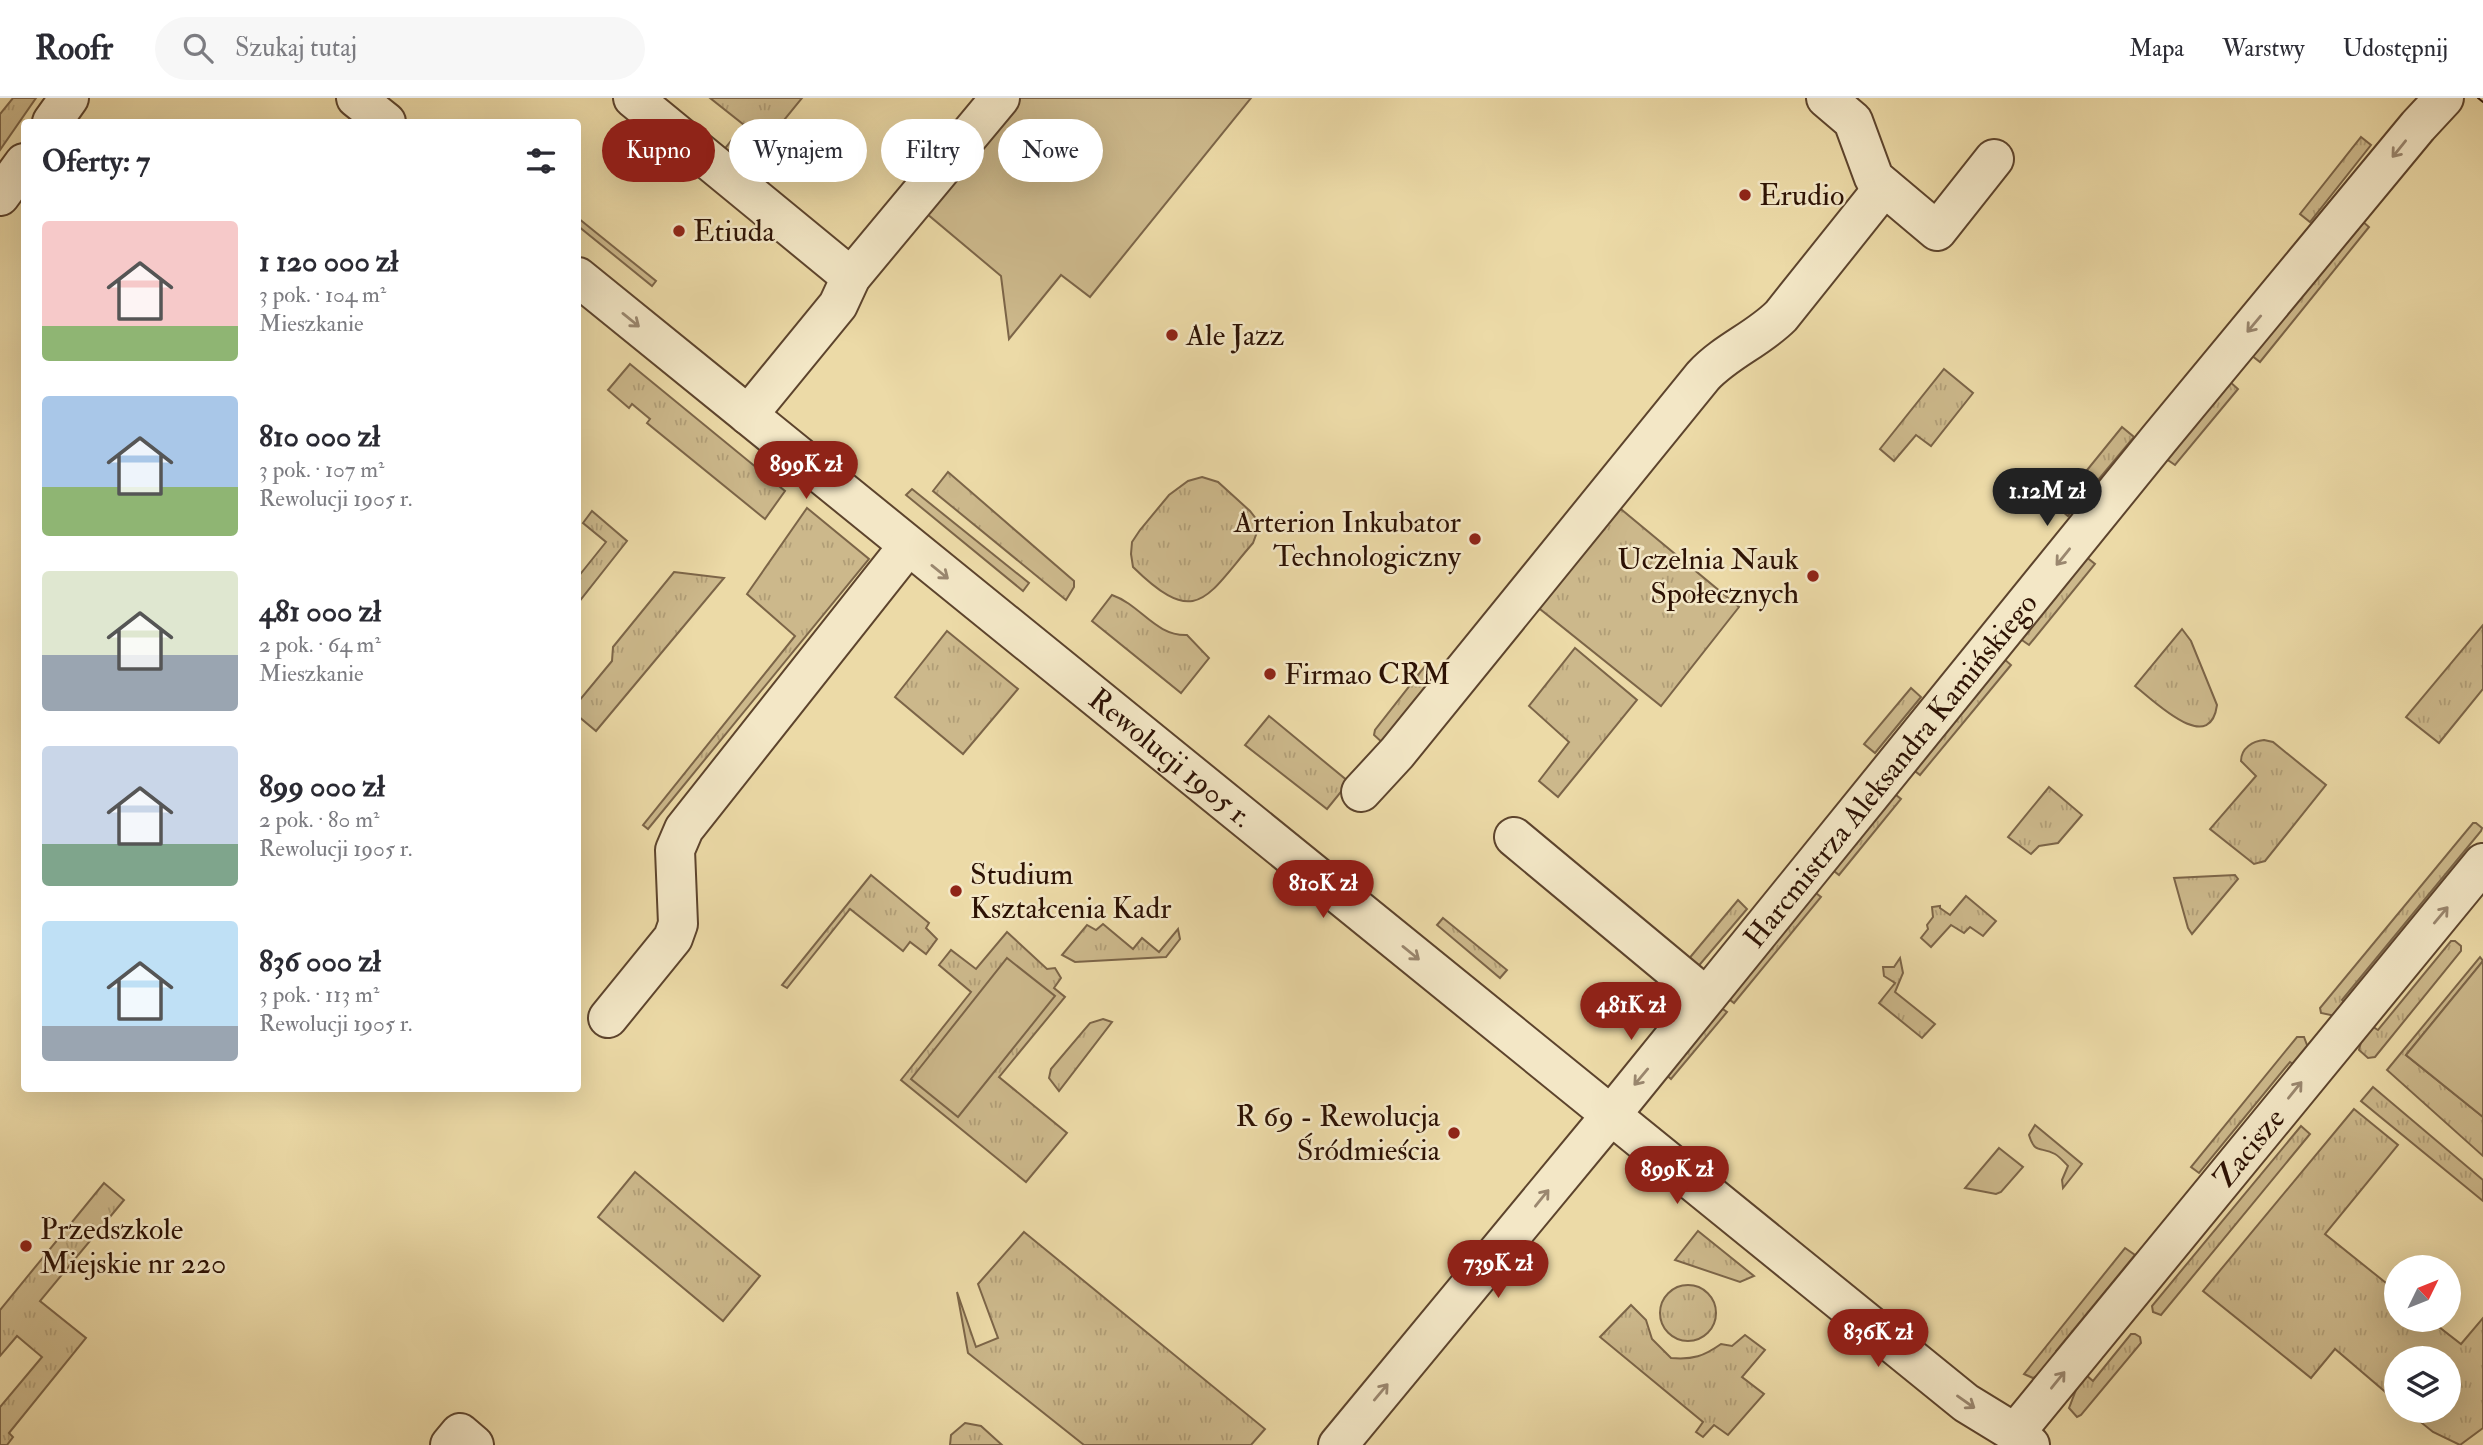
<!DOCTYPE html>
<html lang="pl">
<head>
<meta charset="utf-8">
<style>
  body { margin:0; font-family:"IM FELL Double Pica",serif; background:#f7f7f7; color:#2b2b33; height:100vh; display:flex; flex-direction:column; font-size:26px; white-space:nowrap }
  * { box-sizing:border-box; margin:0 }
  p { font-size:23px; color:#7c7c81 }
  .icon { flex:none; width:38px; height:38px; fill:none; stroke:currentColor; stroke-width:2; stroke-linecap:round; stroke-linejoin:round }
  .map { position:relative; flex:1; overflow:hidden }
  .panel { position:absolute; left:21px; top:21px; width:560px; height:973px; display:flex; flex-direction:column; background:#fff; border-radius:7px; box-shadow:0 7px 28px #0002 }
  .panel>* { flex:none }
  .banner { position:absolute; left:602px; top:21px; width:665px; height:63px; display:flex; gap:14px }
  .needle { width:46px; rotate:47deg }
  .buttons { position:absolute; left:2384px; top:1157px; display:grid; gap:14px }
  .buttons a { display:grid; place-items:center; width:77px; height:77px; border-radius:50%; background:#fff; box-shadow:0 7px 28px #0002; font-size:35px }
  .price { position:absolute; translate:-50% -60px; padding:0 16px; border-radius:24px; background:#8f2418; color:#fff; font-size:23px; line-height:46px; filter:drop-shadow(0 2px 4px #0008) }
  .price::after { content:''; position:absolute; left:50%; top:42px; width:21px; height:16px; margin-left:-10px; background:inherit; clip-path:polygon(0 0,100% 0,50% 100%) }
  .price.active { background:#222; color:#fff }
  ul { padding:0; list-style:none }
  li { display:flex; align-items:center; gap:21px; height:175px; padding:0 21px }
  li span { display:grid; place-items:center; flex:none; width:196px; height:140px; border-radius:7px; color:#555 }
  li>.icon { margin-inline-start:auto }
  span .icon { width:84px; height:84px; fill:#fffc; stroke-width:1 }
  li b { font-size:30px }
  h2 { display:flex; justify-content:space-between; align-items:center; height:84px; padding:0 21px; font-size:30px }
  .pill { padding:0 24px; border-radius:32px; background:#fff; box-shadow:0 7px 28px #0002; font-size:24px; line-height:63px }
  .pill.active { background:#8f2418; color:#fff }
  header { display:flex; align-items:center; gap:42px; box-sizing:border-box; height:98px; padding:0 35px; background:#fff; border-bottom:2px solid #e1e1e2 }
  header strong { font-size:33px }
  nav { display:flex; gap:38px; margin-inline-start:auto; font-size:24px }
  .search { width:490px; height:63px; background:#f7f7f7; display:flex; align-items:center; gap:18px; box-sizing:border-box; padding:0 24px; border-radius:38px; color:#7c7c81; font-size:26px }
  .map>svg:first-child { display:block }
</style>
</head>
<body>
<header>
<strong>Roofr</strong>
<div class="search"><svg class="icon" aria-label="search" viewBox="0 0 24 24"><circle cx="10" cy="10" r="6"/><path d="M15 15l6 6"/></svg>Szukaj tutaj</div>
<nav><a>Mapa</a><a>Warstwy</a><a>Udostępnij</a></nav>
</header>
<div class="map">
<svg width="2483" height="1347" viewBox="0 0 2483 1347">
  <defs>
    <pattern id="grass-tufts" width="24" height="20" patternUnits="userSpaceOnUse" patternTransform="scale(1.75)"><rect width="24" height="20" fill="#ccb88b"/><path d="M3 7l-1-3M5 7V3M7 7l1-3M15 17l-1-3M17 17v-4M19 17l1-3" fill="none" stroke="#b09d76"/></pattern>
  </defs>
  <rect width="100%" height="100%" fill="#ecdaa7"/>
  <filter id="stains"><feTurbulence type="fractalNoise" baseFrequency=".00286" numOctaves="4"/><feColorMatrix values="0 0 0 0 .2 0 0 0 0 .09 0 0 0 0 .02 0 0 0 .5 -.17"/></filter>
  <radialGradient id="worn" r=".72"><stop offset=".6" stop-color="#630" stop-opacity="0"/><stop offset="1" stop-color="#630" stop-opacity=".3"/></radialGradient>
  <g fill="url(#grass-tufts)" stroke="#7c6548" stroke-width="2">
    <path d="M 13,0 L 36,0 L 0,52 L 0,16 Z"/>
    <path d="M 710,0 L 802,0 L 762,49 L 779,65 L 762,86 L 722,54 L 744,27 Z"/>
    <path d="M 2361,39 L 2371,47 L 2310,124 L 2300,116 Z"/>
    <path d="M 578,120 L 656,183 L 652,188 L 578,128 Z"/>
    <path d="M 2361,122 L 2369,129 L 2260,264 L 2251,257 Z"/>
    <path d="M 630,266 L 785,393 L 765,421 L 647,325 L 650,321 L 632,306 L 629,310 L 608,292 Z"/>
    <path d="M 1944,271 L 1973,295 L 1931,348 L 1916,337 L 1894,363 L 1880,351 Z"/>
    <path d="M 2229,283 L 2238,291 L 2175,367 L 2165,360 Z"/>
    <path d="M 2122,329 L 2134,339 L 2068,418 L 2057,409 Z"/>
    <path d="M 948,374 L 1074,483 L 1074,489 L 1066,502 L 933,393 Z"/>
    <path d="M 1202,379 L 1218,384 L 1250,413 L 1257,422 L 1257,434 L 1253,445 C 1206,499 1197,532 1133,469 L 1131,456 L 1132,444 L 1140,432 L 1169,397 L 1188,383 Z"/>
    <path d="M 912,391 L 1029,485 L 1023,493 L 906,397 Z"/>
    <path d="M 1616,407 L 1739,509 L 1661,608 L 1535,507 Z"/>
    <path d="M 807,410 L 869,461 L 648,731 L 643,727 L 795,538 L 747,496 Z"/>
    <path d="M 592,413 L 627,443 L 578,505 L 578,479 L 606,444 L 583,425 Z"/>
    <path d="M 2085,458 L 2095,466 L 2029,547 L 2019,540 Z"/>
    <path d="M 674,474 L 724,480 L 596,633 L 578,618 L 578,604 L 612,563 L 613,549 Z"/>
    <path d="M 1112,497 C 1141,507 1155,538 1187,537 L 1209,560 L 1181,595 L 1092,523 Z"/>
    <path d="M 2483,527 L 2483,591 L 2439,645 L 2406,619 Z"/>
    <path d="M 2182,531 L 2191,543 L 2217,607 C 2210,659 2153,602 2135,588 Z"/>
    <path d="M 947,533 L 1018,591 L 963,656 L 895,599 Z"/>
    <path d="M 1575,550 L 1637,602 L 1558,699 L 1539,683 L 1569,644 L 1529,608 Z"/>
    <path d="M 2003,560 L 2011,567 L 1920,677 L 1911,670 Z"/>
    <path d="M 1426,567 L 1441,578 L 1385,647 L 1374,637 L 1375,632 Z"/>
    <path d="M 1911,590 L 1921,599 L 1875,655 L 1864,646 Z"/>
    <path d="M 1269,618 L 1349,684 L 1327,711 L 1245,647 Z"/>
    <path d="M 2264,642 L 2273,644 L 2326,687 L 2265,763 L 2254,766 L 2210,731 L 2256,678 L 2241,663 C 2241,650 2253,643 2264,642 Z"/>
    <path d="M 2049,689 L 2082,717 L 2058,745 L 2039,748 L 2031,756 L 2008,739 Z"/>
    <path d="M 1891,693 L 1901,701 L 1839,777 L 1829,769 Z"/>
    <path d="M 2473,725 L 2476,725 L 2482,730 L 2481,733 L 2342,902 L 2352,911 L 2340,919 L 2321,915 L 2320,910 Z"/>
    <path d="M 871,777 L 929,825 L 926,830 L 937,841 L 926,856 L 910,844 L 903,853 L 850,811 L 787,890 L 782,887 Z"/>
    <path d="M 2235,777 L 2238,781 L 2192,836 L 2188,830 L 2174,780 Z"/>
    <path d="M 1812,792 L 1821,799 L 1734,905 L 1725,898 Z"/>
    <path d="M 1966,798 L 1996,823 L 1983,838 L 1970,829 L 1964,835 L 1951,827 L 1931,849 L 1921,840 L 1928,831 L 1927,827 L 1933,819 L 1932,809 L 1940,808 L 1940,810 L 1950,817 Z"/>
    <path d="M 1738,802 L 1747,811 L 1696,871 L 1687,863 Z"/>
    <path d="M 1443,820 L 1507,872 L 1500,880 L 1437,827 Z"/>
    <path d="M 1103,826 L 1133,851 L 1142,840 L 1159,854 L 1178,831 L 1180,841 L 1166,859 L 1075,864 L 1062,857 L 1087,827 L 1096,832 Z"/>
    <path d="M 1007,834 L 1047,871 L 1055,870 L 1061,880 L 1054,890 L 1065,899 L 999,979 L 1067,1035 L 1026,1084 L 901,982 L 971,894 L 939,867 L 951,852 L 976,871 Z"/>
    <path d="M 2451,843 L 2455,843 L 2461,848 L 2461,853 L 2375,959 L 2368,960 L 2359,952 L 2364,932 L 2370,927 L 2378,932 Z"/>
    <path d="M 2480,859 L 2483,863 L 2406,957 L 2483,1019 L 2483,1058 L 2387,972 Z"/>
    <path d="M 1900,860 L 1903,875 L 1895,894 L 1935,926 L 1922,940 L 1879,905 L 1895,885 L 1884,878 L 1883,869 L 1894,869 Z"/>
    <path d="M 1717,907 L 1727,914 L 1671,981 L 1663,974 Z"/>
    <path d="M 1103,921 L 1112,924 L 1059,993 L 1049,980 L 1051,971 L 1090,925 Z"/>
    <path d="M 2297,939 L 2304,939 L 2310,955 L 2297,969 L 2290,964 L 2199,1075 L 2191,1069 Z"/>
    <path d="M 2373,989 L 2483,1082 L 2483,1103 L 2361,1003 Z"/>
    <path d="M 2354,1011 L 2398,1047 L 2325,1136 L 2396,1193 L 2396,1222 L 2430,1222 L 2461,1246 L 2483,1220 L 2483,1330 L 2460,1347 L 2433,1334 L 2407,1313 L 2448,1312 L 2448,1260 L 2396,1260 L 2396,1303 L 2335,1251 L 2311,1280 L 2203,1193 Z"/>
    <path d="M 2301,1028 L 2310,1036 L 2161,1217 L 2153,1214 L 2152,1208 Z"/>
    <path d="M 635,1074 L 760,1178 L 723,1223 L 598,1119 Z"/>
    <path d="M 104,1085 L 124,1102 L 40,1203 L 86,1240 L 9,1335 L 13,1339 L 7,1347 L 0,1347 L 0,1309 L 42,1259 L 17,1238 L 0,1258 L 0,1212 Z"/>
    <path d="M 1698,1133 L 1754,1178 L 1740,1184 L 1675,1162 Z"/>
    <path d="M 1024,1134 L 1265,1331 L 1251,1347 L 1084,1347 L 968,1255 L 957,1194 L 976,1249 L 998,1240 L 978,1186 Z"/>
    <path d="M 2125,1150 L 2135,1157 L 2056,1253 L 2061,1262 L 2033,1280 L 2024,1276 Z"/>
    <circle cx="1688" cy="1215" r="28"/>
    <path d="M 1631,1207 L 1646,1222 L 1652,1241 L 1671,1260 C 1693,1262 1704,1258 1721,1246 L 1732,1248 L 1745,1237 L 1765,1252 L 1742,1279 L 1764,1296 L 1728,1337 L 1714,1327 L 1703,1339 L 1696,1334 L 1703,1324 L 1600,1239 Z"/>
    <path d="M 2131,1236 L 2135,1236 L 2140,1239 L 2141,1245 L 2081,1317 L 2077,1319 L 2069,1310 L 2081,1279 L 2086,1277 L 2093,1283 Z"/>
    <path d="M 965,1325 L 981,1328 L 1002,1347 L 950,1347 L 951,1337 Z"/>
  </g>
  <g fill="#ccb88b" stroke="#7c6548" stroke-width="2">
    <path d="M 1020,0 L 1251,0 L 1090,199 L 1061,177 L 1009,241 L 1001,178 L 926,115 Z"/>
    <path d="M 1007,860 L 1055,898 L 958,1019 L 911,981 Z"/>
    <path d="M 2483,863 L 2483,1019 L 2406,957 Z"/>
    <path d="M 2035,1027 L 2082,1066 L 2063,1090 L 2062,1082 L 2068,1068 C 2064,1064 2060,1059 2055,1056 C 2041,1048 2035,1057 2029,1037 Z"/>
    <path d="M 1999,1050 L 2023,1069 L 2001,1094 L 1996,1096 L 1965,1090 Z"/>
  </g>
  <g fill="none" stroke-linecap="round" stroke-linejoin="round">
    <g stroke="#5d442d" stroke-width="42">
      <g id="minor">
        <path d="M 356,0 L 386,24"/>
        <path d="M 633,0 L 851,179"/>
        <path d="M 1826,0 L 1853,23 L 1874,80 L 1937,133 L 1994,61"/>
        <path d="M 52,24 L 69,0"/>
        <path d="M 0,98 L 24,65"/>
        <path id="s1" d="M 578,179 L 1966,1305 L 2015,1335 L 2030,1347"/>
        <path d="M 748,317 L 838,207 L 851,179 L 1000,0"/>
        <path d="M 1361,694 L 1397,655 L 1703,278 C 1726,253 1757,242 1781,218 L 1884,89"/>
        <path d="M 1514,739 L 1705,898"/>
        <path d="M 608,920 L 673,840 L 678,826 L 675,752 L 684,731 L 908,448"/>
        <path id="s2" d="M 2015,1335 L 2483,765"/>
        <path d="M 450,1347 L 460,1335 L 474,1347"/>
        <path id="s3" d="M 1338,1347 L 1611,1017 L 2159,341 L 2418,28 L 2444,0"/>
      </g>
    </g>
    <use href="#minor" stroke="#f3e7c6" stroke-width="38"/>
    <path stroke="#2d1204" stroke-width="2" d="M 2478,0 L 2483,4"/>
  </g>
  <defs><path id="oneway-shaft" d="M-6 0H5M1.5-3L5.5 0L1.5 3" fill="none" stroke-width="1.6" stroke-linecap="round" stroke-linejoin="round" transform="scale(1.75)"/></defs>
  <g stroke="#9a876f">
    <use href="#oneway-shaft" transform="translate(2399 51) rotate(129)"/>
    <use href="#oneway-shaft" transform="translate(631 222) rotate(39)"/>
    <use href="#oneway-shaft" transform="translate(2254 226) rotate(130)"/>
    <use href="#oneway-shaft" transform="translate(2063 459) rotate(129)"/>
    <use href="#oneway-shaft" transform="translate(940 474) rotate(39)"/>
    <use href="#oneway-shaft" transform="translate(2441 817) rotate(-50)"/>
    <use href="#oneway-shaft" transform="translate(1411 855) rotate(39)"/>
    <use href="#oneway-shaft" transform="translate(1641 979) rotate(130)"/>
    <use href="#oneway-shaft" transform="translate(2295 992) rotate(-51)"/>
    <use href="#oneway-shaft" transform="translate(1542 1100) rotate(-51)"/>
    <use href="#oneway-shaft" transform="translate(2058 1282) rotate(-51)"/>
    <use href="#oneway-shaft" transform="translate(1381 1294) rotate(-50)"/>
    <use href="#oneway-shaft" transform="translate(1966 1304) rotate(35)"/>
  </g>
  <g fill="#8f2418" stroke="#f3e7c6" stroke-width="2.5">
    <circle cx="1745" cy="97" r="7"/>
    <circle cx="679" cy="133" r="7"/>
    <circle cx="1172" cy="237" r="7"/>
    <circle cx="1475" cy="441" r="7"/>
    <circle cx="1813" cy="478" r="7"/>
    <circle cx="1270" cy="576" r="7"/>
    <circle cx="956" cy="793" r="7"/>
    <circle cx="1454" cy="1035" r="7"/>
    <circle cx="26" cy="1148" r="7"/>
  </g>
  <g text-anchor="middle" dominant-baseline="central" stroke-width="5" stroke-linejoin="round" paint-order="stroke">
    <g font-size="30" fill="#2d1204" stroke="#f3e7c6" text-anchor="start">
      <text x="1759" y="97">Erudio</text>
      <text x="693" y="133">Etiuda</text>
      <text x="1186" y="237">Ale Jazz</text>
      <text x="1461" y="424" text-anchor="end">Arterion Inkubator<tspan x="1461" dy="34">Technologiczny</tspan></text>
      <text x="1799" y="461" text-anchor="end">Uczelnia Nauk<tspan x="1799" dy="34">Społecznych</tspan></text>
      <text x="1284" y="576">Firmao CRM</text>
      <text x="970" y="776">Studium<tspan x="970" dy="34">Kształcenia Kadr</tspan></text>
      <text x="1440" y="1018" text-anchor="end">R 69 - Rewolucja<tspan x="1440" dy="34">Śródmieścia</tspan></text>
      <text x="40" y="1131">Przedszkole<tspan x="40" dy="34">Miejskie nr 220</tspan></text>
    </g>
    <g font-size="30" fill="#2d1204" stroke="#f3e7c6">
      <text stroke="none"><textPath href="#s1" startOffset="763">Rewolucji 1905 r.</textPath></text>
      <text stroke="none"><textPath href="#s3" startOffset="872">Harcmistrza Aleksandra Kamińskiego</textPath></text>
      <text stroke="none"><textPath href="#s2" startOffset="369">Zacisze</textPath></text>
    </g>
  </g>
  <rect width="100%" height="100%" filter="url(#stains)"/>
  <rect width="100%" height="100%" fill="url(#worn)"/>
</svg>
<div class="buttons">
<a><svg class="needle" viewBox="-14 -14 28 28"><path d="M0-13l5 13h-10z" fill="#e53935"/><path d="M0 13l5-13h-10z" fill="#7c7c81"/></svg></a>
<a><svg class="icon" aria-label="layers" viewBox="0 0 24 24"><path d="M12 4l9 5-9 5-9-5zM3 14l9 5 9-5"/></svg></a>
</div>
<b class="price" style="left:806px;top:403px">899K zł</b>
<b class="price active" style="left:2047px;top:430px">1.12M zł</b>
<b class="price" style="left:1323px;top:822px">810K zł</b>
<b class="price" style="left:1631px;top:944px">481K zł</b>
<b class="price" style="left:1677px;top:1108px">899K zł</b>
<b class="price" style="left:1498px;top:1202px">739K zł</b>
<b class="price" style="left:1878px;top:1271px">836K zł</b>
<div class="banner">
<a class="pill active">Kupno</a>
<a class="pill">Wynajem</a>
<a class="pill">Filtry</a>
<a class="pill">Nowe</a>
</div>
<section class="panel">
<h2>Oferty: 7<svg class="icon" aria-label="filters" viewBox="0 0 24 24"><path d="M4 7h16M4 17h16"/><circle cx="9" cy="7" r="2"/><circle cx="15" cy="17" r="2"/></svg></h2>
<ul>
<li><span style="background:linear-gradient(#f6c9c9 75%,#8fb573 0)"><svg class="icon" aria-label="home" viewBox="0 0 24 24"><path d="M3 11l9-7 9 7M6 9v11h12V9"/></svg></span><div><b>1 120 000 zł</b><p>3 pok. · 104 m²</p><p>Mieszkanie</p></div></li>
<li><span style="background:linear-gradient(#a9c7e8 65%,#8fb573 0)"><svg class="icon" aria-label="home" viewBox="0 0 24 24"><path d="M3 11l9-7 9 7M6 9v11h12V9"/></svg></span><div><b>810 000 zł</b><p>3 pok. · 107 m²</p><p>Rewolucji 1905 r.</p></div></li>
<li><span style="background:linear-gradient(#dfe7d0 60%,#9aa5b1 0)"><svg class="icon" aria-label="home" viewBox="0 0 24 24"><path d="M3 11l9-7 9 7M6 9v11h12V9"/></svg></span><div><b>481 000 zł</b><p>2 pok. · 64 m²</p><p>Mieszkanie</p></div></li>
<li><span style="background:linear-gradient(#c9d6e8 70%,#7fa58c 0)"><svg class="icon" aria-label="home" viewBox="0 0 24 24"><path d="M3 11l9-7 9 7M6 9v11h12V9"/></svg></span><div><b>899 000 zł</b><p>2 pok. · 80 m²</p><p>Rewolucji 1905 r.</p></div></li>
<li><span style="background:linear-gradient(#bfe0f5 75%,#9aa5b1 0)"><svg class="icon" aria-label="home" viewBox="0 0 24 24"><path d="M3 11l9-7 9 7M6 9v11h12V9"/></svg></span><div><b>836 000 zł</b><p>3 pok. · 113 m²</p><p>Rewolucji 1905 r.</p></div></li>
</ul>
</section>
</div>
</body>
</html>
